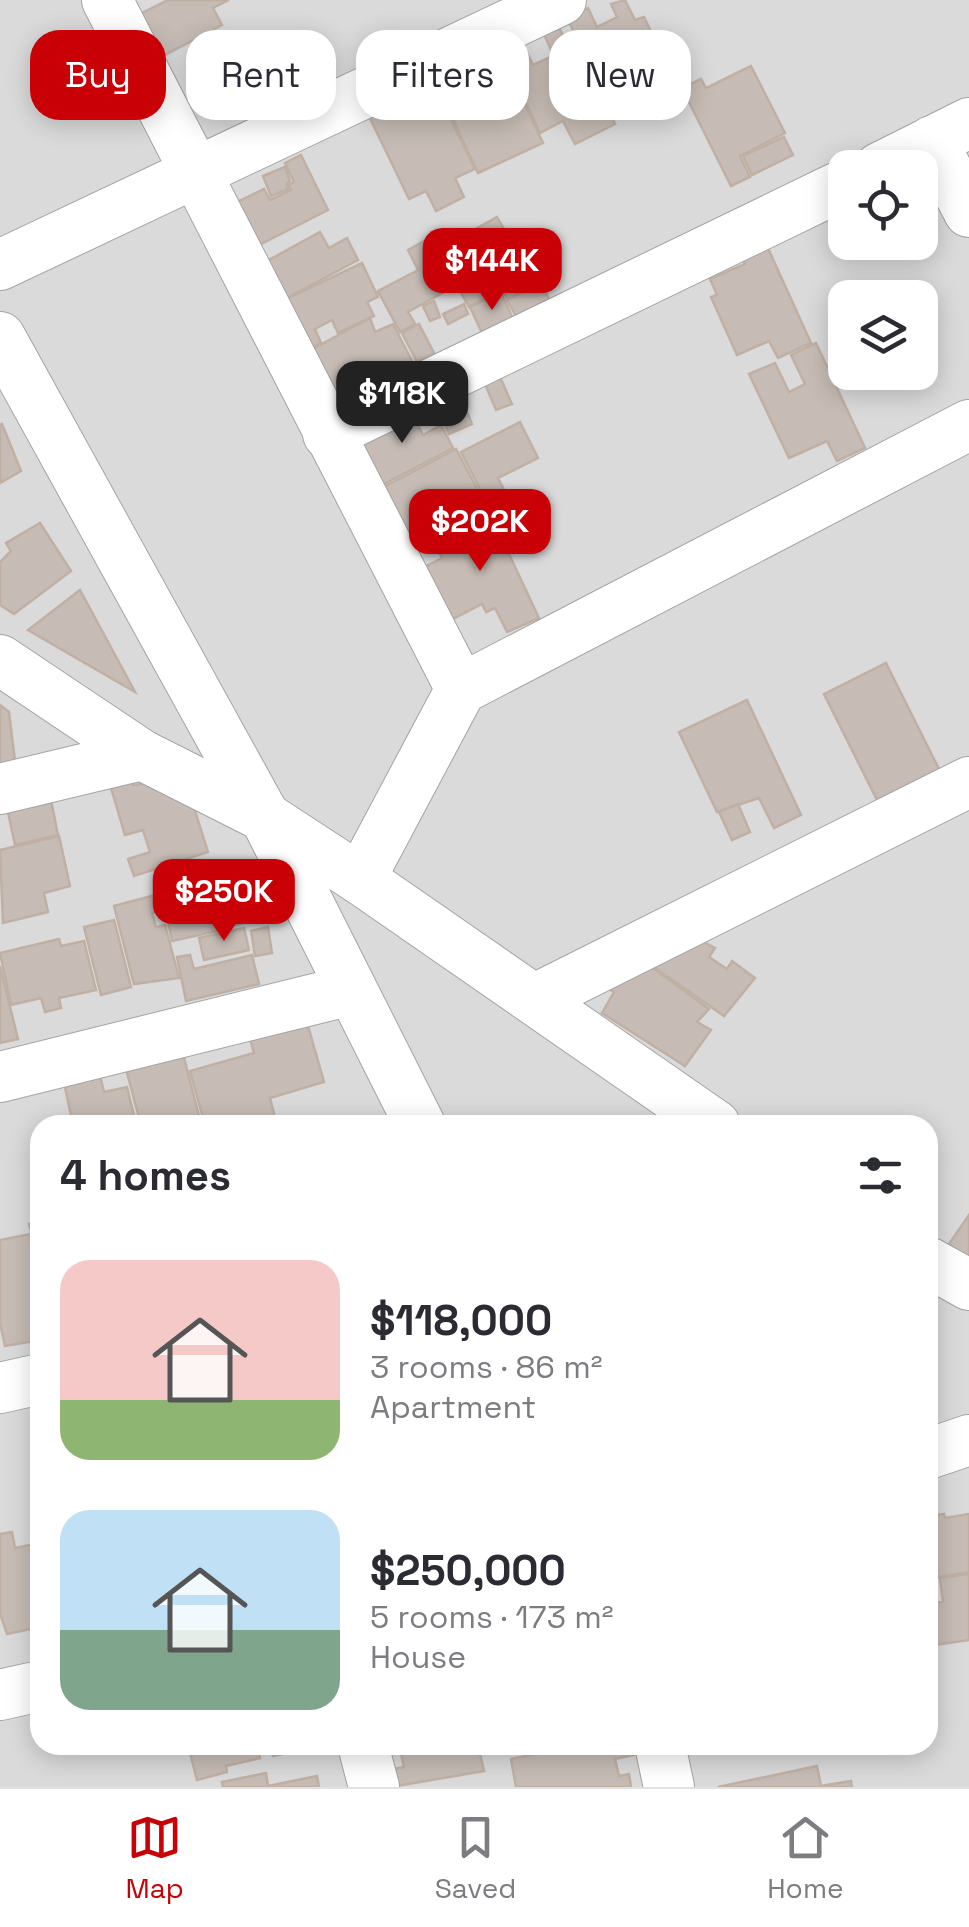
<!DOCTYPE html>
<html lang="en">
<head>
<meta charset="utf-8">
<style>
  body { margin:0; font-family:"Space Grotesk",sans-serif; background:#f7f7f7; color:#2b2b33; height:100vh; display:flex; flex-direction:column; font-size:38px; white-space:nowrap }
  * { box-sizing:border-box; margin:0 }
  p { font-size:32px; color:#7c7c81 }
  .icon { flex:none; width:55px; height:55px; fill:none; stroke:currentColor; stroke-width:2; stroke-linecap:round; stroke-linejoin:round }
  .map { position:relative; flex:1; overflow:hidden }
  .side { position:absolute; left:30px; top:1115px; width:908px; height:640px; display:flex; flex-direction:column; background:#fff; border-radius:30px; box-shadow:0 5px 25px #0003 }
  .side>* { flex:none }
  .top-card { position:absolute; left:30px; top:30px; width:910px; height:90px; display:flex; gap:20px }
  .buttons { position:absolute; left:828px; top:150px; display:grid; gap:20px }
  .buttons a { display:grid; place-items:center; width:110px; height:110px; border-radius:20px; background:#fff; box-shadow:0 5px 25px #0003; font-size:50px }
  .price { position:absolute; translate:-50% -85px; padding:0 22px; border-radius:20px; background:#c90005; color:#fff; font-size:32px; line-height:65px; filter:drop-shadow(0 2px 5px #0008) }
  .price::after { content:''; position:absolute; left:50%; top:60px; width:30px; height:22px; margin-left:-15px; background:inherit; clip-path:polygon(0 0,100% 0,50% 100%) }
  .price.current { background:#222; color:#fff }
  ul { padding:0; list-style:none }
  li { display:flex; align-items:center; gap:30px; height:250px; padding:0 30px }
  li span { display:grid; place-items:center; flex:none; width:280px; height:200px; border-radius:30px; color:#555 }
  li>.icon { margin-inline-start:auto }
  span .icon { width:120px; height:120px; fill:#fffc; stroke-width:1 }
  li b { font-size:42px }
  h2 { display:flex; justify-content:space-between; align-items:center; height:120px; padding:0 30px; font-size:42px }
  .pill { padding:0 35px; border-radius:30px; background:#fff; box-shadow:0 5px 25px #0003; font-size:35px; line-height:90px }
  .pill.current { background:#c90005; color:#fff }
  .dock { display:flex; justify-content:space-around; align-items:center; height:140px; border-top:2px solid #e1e1e2; background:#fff; font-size:28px; color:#7c7c81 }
  .dock a { display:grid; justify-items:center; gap:5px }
  .dock .current { color:#c90005 }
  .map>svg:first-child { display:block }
</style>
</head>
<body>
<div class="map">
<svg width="969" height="1787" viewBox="0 0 969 1787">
  <rect width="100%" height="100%" fill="#eeeae2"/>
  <path fill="#dbdada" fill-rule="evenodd" d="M 0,0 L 969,0 L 969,1787 L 0,1787 ZM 845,168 L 920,168 L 920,242 L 845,242 ZM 845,298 L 920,298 L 920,372 L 845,372 ZM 40,1125 L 928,1125 L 928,1745 L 40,1745 Z"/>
  <g fill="#c6bcb5" stroke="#c0b0a4" stroke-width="2.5">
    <path d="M 168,0 L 229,0 L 213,8 L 222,25 L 161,57 L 140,14 Z"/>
    <path d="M 625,0 L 635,20 L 644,17 L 671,74 L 609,104 L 567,18 L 588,8 L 597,27 L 617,17 L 611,4 Z"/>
    <path d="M 558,25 L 568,46 L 553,54 L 543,32 Z"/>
    <path d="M 522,42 L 533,65 L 557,54 L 561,61 L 582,52 L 591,73 L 578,79 L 591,105 L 603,99 L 615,124 L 575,144 L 563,121 L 540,133 L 502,51 Z"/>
    <path d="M 506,65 L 543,143 L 478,173 L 437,85 L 459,74 L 464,85 Z"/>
    <path d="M 751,66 L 785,133 L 740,156 L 750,177 L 731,186 L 682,88 L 701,79 L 706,88 Z"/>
    <path d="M 432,80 L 475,169 L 455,178 L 464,197 L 436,211 L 426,191 L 409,199 L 368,114 L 403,97 L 413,118 L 424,113 L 413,89 Z"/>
    <path d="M 784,137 L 793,155 L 752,175 L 743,156 Z"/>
    <path d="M 301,155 L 328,210 L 257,246 L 235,203 L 264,189 L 270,200 L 291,190 L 288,185 L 294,182 L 285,163 Z"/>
    <path d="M 285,167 L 290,181 L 286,184 L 288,189 L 271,196 L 263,176 Z"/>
    <path d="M 497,217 L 535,283 L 508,299 L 501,288 L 469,307 L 441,257 L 475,237 L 472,231 Z"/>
    <path d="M 320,232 L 329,248 L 347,238 L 358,260 L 287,298 L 267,261 Z"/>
    <path d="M 762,235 L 811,343 L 778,358 L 769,341 L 737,355 L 711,297 L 717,295 L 710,279 L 745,264 L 737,246 Z"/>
    <path d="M 426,240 L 439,262 L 431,266 L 446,291 L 408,312 L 415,324 L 400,332 L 378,291 L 418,270 L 408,250 Z"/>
    <path d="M 362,263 L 378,297 L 367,302 L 374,316 L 338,333 L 332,320 L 315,329 L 321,343 L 307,349 L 284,300 Z"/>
    <path d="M 541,283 L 549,299 L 516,316 L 507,300 Z"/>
    <path d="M 501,292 L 513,319 L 482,333 L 470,307 Z"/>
    <path d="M 434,301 L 440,317 L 430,321 L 423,306 Z"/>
    <path d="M 464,304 L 468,314 L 448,324 L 443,314 Z"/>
    <path d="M 370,318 L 375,332 L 393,324 L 414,365 L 356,397 L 332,394 L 309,351 Z"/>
    <path d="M 419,324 L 434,353 L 417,362 L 402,333 Z"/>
    <path d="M 816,343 L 865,448 L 837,461 L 827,441 L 789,458 L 749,374 L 775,363 L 789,392 L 805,384 L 791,355 Z"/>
    <path d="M 500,377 L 512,404 L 496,410 L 485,384 Z"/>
    <path d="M 465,407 L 472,424 L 449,434 L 442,417 Z"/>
    <path d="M 410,409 L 423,435 L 441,425 L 453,448 L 382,485 L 357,438 Z"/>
    <path d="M 520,422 L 538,458 L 498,478 L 506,494 L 488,504 L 461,452 Z"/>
    <path d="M 2,424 L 21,471 L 0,483 L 0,425 Z"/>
    <path d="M 456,449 L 483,500 L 407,536 L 382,488 Z"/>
    <path d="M 485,503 L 539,618 L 507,632 L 495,608 L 486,612 L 482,604 L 449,621 L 424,567 L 442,558 L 437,548 L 465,535 L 456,517 Z"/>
    <path d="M 40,523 L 71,571 L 14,614 L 0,605 L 0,562 L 11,551 L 6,543 Z"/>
    <path d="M 80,590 L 135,692 L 28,630 Z"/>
    <path d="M 886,663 L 939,769 L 877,800 L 824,694 Z"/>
    <path d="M 747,700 L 801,815 L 774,828 L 759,798 L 717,812 L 679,732 Z"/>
    <path d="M 0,705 L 9,712 L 15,761 L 0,764 Z"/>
    <path d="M 129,774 L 133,785 L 185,779 L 208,852 L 134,876 L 128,859 L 150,852 L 143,830 L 125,835 L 109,781 Z"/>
    <path d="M 5,798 L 51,800 L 58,835 L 15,845 Z"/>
    <path d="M 738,804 L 750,832 L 732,840 L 719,812 Z"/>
    <path d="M 59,836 L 70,886 L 44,893 L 48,912 L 3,923 L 0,850 Z"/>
    <path d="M 159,894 L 163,911 L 152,913 L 156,927 L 165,925 L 179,978 L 134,984 L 114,906 Z"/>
    <path d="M 237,899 L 243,923 L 224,927 L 219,904 Z"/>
    <path d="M 216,901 L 222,930 L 172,941 L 166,913 Z"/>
    <path d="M 114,920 L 131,987 L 101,995 L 84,927 Z"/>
    <path d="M 268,927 L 272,953 L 255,956 L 251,931 Z"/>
    <path d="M 244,928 L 249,950 L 204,960 L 199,938 Z"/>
    <path d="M 688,934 L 715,948 L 709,957 L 727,969 L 732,961 L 755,978 L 724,1016 L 648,963 Z"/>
    <path d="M 59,939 L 61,946 L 84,941 L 96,990 L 59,998 L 61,1008 L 45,1012 L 41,998 L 11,1005 L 0,953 Z"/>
    <path d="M 190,955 L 194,969 L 252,955 L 259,984 L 186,1001 L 177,957 Z"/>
    <path d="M 643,961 L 709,1009 L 697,1022 L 711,1030 L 685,1066 L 602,1013 L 614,992 L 605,987 Z"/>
    <path d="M 0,966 L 18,1039 L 0,1043 Z"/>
    <path d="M 306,1019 L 324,1082 L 270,1098 L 277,1125 L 205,1125 L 190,1071 L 254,1053 L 249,1035 Z"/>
    <path d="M 183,1054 L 200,1120 L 141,1125 L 126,1069 Z"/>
    <path d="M 60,1064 L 100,1075 L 104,1092 L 127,1087 L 134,1116 L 73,1125 Z"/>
    <path d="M 969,1215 L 969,1259 L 949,1244 Z"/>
    <path d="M 40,1221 L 40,1248 L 36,1250 L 29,1224 Z"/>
    <path d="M 31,1234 L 40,1279 L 40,1340 L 5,1346 L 0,1323 L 0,1240 Z"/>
    <path d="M 944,1514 L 945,1518 L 969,1514 L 969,1572 L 928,1579 L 928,1516 Z"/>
    <path d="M 12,1532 L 15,1548 L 40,1543 L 40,1627 L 7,1634 L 0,1614 L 0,1534 Z"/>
    <path d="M 969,1574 L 969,1640 L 928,1646 L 928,1604 L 943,1602 L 940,1578 Z"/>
    <path d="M 188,1745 L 257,1745 L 260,1758 L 226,1766 L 227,1772 L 197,1780 Z"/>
    <path d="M 270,1745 L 327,1745 L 273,1756 Z"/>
    <path d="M 399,1745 L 478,1745 L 484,1771 L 391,1787 L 388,1770 L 404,1767 Z"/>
    <path d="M 581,1745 L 640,1745 L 642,1753 L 615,1759 L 619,1776 L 629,1774 L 631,1787 L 516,1787 L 511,1759 Z"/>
    <path d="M 817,1766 L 821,1786 L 851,1781 L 852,1787 L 718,1787 Z"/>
    <path d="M 266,1773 L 268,1786 L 317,1776 L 319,1787 L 223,1787 L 222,1782 Z"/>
  </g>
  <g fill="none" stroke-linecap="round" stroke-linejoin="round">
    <g stroke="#a4a4a4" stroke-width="52">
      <g id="minor">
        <path d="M 107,0 L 461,689"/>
        <path d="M 932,141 L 969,212"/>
        <path d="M 879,168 L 969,123"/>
        <path d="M 0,265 L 561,0"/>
        <path d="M 0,337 L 265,817 L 420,1125"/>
        <path d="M 328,434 L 845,184"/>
        <path d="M 0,660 L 142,755 L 265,817 L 360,879 L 715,1125"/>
        <path d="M 0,789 L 142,755"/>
        <path d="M 360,879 L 461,689 L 969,425"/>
        <path d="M 537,998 L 969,782"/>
        <path d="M 0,1077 L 351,990"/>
        <path d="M 928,1262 L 969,1285"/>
        <path d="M 0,1388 L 40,1379"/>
        <path d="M 928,1454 L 969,1440"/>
        <path d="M 0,1695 L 40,1686"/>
        <path d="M 363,1745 L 374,1787"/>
        <path d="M 660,1745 L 669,1787"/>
      </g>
    </g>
    <use href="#minor" stroke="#fff" stroke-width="50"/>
  </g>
</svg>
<div class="buttons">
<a><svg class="icon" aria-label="locate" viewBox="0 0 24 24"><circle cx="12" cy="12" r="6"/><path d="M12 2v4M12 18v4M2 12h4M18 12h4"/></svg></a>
<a><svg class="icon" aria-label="layers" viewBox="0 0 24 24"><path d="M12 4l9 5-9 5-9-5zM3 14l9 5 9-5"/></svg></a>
</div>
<b class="price" style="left:492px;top:313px">$144K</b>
<b class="price current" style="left:402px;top:446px">$118K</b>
<b class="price" style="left:480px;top:574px">$202K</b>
<b class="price" style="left:224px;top:944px">$250K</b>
<div class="top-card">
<a class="pill current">Buy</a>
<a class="pill">Rent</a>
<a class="pill">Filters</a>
<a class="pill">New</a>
</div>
<section class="side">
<h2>4 homes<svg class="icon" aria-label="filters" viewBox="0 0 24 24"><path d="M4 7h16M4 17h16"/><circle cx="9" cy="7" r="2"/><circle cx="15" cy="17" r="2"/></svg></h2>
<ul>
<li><span style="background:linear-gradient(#f6c9c9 70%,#8fb573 0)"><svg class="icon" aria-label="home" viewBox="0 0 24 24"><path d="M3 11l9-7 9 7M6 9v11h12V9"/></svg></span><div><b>$118,000</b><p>3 rooms · 86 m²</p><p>Apartment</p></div></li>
<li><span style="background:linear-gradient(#bfe0f5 60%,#7fa58c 0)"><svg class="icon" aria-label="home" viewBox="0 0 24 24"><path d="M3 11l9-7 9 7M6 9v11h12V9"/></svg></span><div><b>$250,000</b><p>5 rooms · 173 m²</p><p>House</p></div></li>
</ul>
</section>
</div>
<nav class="dock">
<a class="current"><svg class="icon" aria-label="map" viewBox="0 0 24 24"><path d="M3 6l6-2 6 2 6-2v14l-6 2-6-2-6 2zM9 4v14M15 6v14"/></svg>Map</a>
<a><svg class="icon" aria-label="saved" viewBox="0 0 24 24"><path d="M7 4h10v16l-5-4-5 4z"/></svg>Saved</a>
<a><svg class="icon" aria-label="home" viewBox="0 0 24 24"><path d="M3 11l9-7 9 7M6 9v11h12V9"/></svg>Home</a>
</nav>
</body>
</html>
